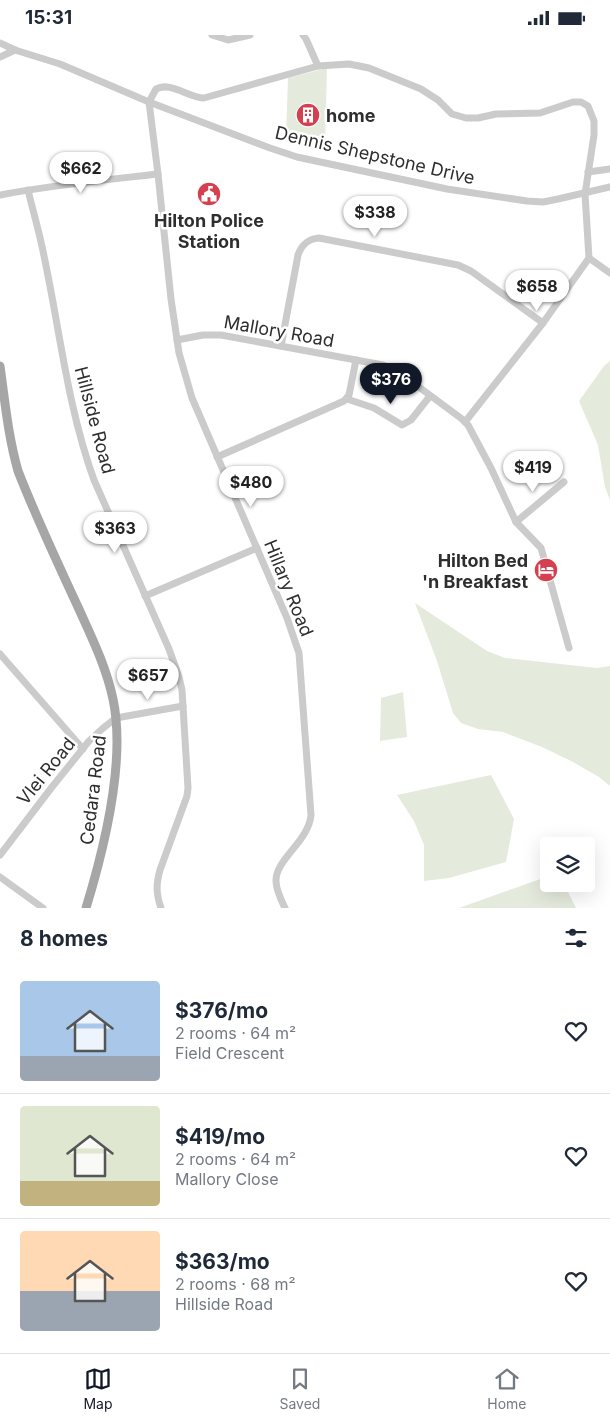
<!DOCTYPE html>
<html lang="en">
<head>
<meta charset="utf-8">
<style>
  body { margin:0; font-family:Inter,sans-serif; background:#f2f2f3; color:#1f2937; height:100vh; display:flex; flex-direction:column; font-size:19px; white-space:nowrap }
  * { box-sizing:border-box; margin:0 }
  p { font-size:16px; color:#747a83 }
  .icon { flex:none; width:28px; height:28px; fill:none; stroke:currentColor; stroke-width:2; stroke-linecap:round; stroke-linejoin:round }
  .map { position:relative; height:873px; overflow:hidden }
  .sheet { display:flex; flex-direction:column; background:#fff; flex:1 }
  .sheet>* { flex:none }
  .buttons { position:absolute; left:540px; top:802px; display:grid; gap:10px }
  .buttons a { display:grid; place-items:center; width:55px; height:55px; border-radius:5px; background:#fff; box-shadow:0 5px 20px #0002; font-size:25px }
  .price { position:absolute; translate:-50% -42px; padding:0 11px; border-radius:18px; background:#fff; color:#222; font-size:16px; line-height:32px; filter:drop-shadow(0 1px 2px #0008) }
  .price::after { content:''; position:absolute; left:50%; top:30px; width:15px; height:11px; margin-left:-8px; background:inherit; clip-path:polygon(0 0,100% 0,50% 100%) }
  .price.active { background:#111827; color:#fff }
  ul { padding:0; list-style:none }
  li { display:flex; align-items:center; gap:15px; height:125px; padding:0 20px }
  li+li { border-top:1px solid #e0e1e3 }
  li span { display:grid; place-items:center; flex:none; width:140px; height:100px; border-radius:5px; color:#555 }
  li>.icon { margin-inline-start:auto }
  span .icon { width:60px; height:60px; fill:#fffc; stroke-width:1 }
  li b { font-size:21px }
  h2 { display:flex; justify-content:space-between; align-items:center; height:60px; padding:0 20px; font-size:21px }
  .status { display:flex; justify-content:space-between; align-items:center; height:35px; padding:0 25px; background:#fff; direction:ltr }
  .status svg { height:14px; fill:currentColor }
  .tabs { display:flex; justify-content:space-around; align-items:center; height:70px; border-top:1px solid #e0e1e3; background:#fff; font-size:14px; color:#747a83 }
  .tabs a { display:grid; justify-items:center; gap:2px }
  .tabs .active { color:#111827 }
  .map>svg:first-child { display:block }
</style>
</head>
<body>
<div class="status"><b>15:31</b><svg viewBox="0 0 49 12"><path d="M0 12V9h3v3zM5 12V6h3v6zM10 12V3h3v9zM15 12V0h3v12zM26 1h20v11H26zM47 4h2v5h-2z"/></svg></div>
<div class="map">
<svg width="610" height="873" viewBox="0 0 610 873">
  <rect width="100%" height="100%" fill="#fff"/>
  <g fill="#e4eadc">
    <path d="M 327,33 L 325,112 L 286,104 L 288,43 Z"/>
    <path d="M 610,326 L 610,465 L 605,452 L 598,410 L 579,366 L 604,331 Z"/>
    <path d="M 415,568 L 487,616 L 505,623 L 597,633 L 610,631 L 610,751 L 599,742 L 573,727 L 542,712 L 503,697 L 478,694 L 461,688 L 453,678 L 437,626 Z"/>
    <path d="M 403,657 L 407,702 L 380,706 L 381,663 Z"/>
    <path d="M 491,740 L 514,784 L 506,827 L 449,843 L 424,846 L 424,810 L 414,786 L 397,760 Z"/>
    <path d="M 549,841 L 549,849 L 564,849 L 576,873 L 459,873 Z"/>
  </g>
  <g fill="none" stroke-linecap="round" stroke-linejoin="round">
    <g stroke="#cbcbcb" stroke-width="7">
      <path d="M 212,0 L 228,5 L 250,0"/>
      <path d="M 303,0 L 306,4 L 318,31"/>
      <path d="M 0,8 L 15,15 L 60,29 L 149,67 L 270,113 L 297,122 L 447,154 L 527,166 L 543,167 L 558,164 L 610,152"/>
      <path d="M 0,22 L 15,15"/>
      <path d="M 588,137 L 610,134"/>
      <path d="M 28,155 C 32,172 37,189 41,207 C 59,286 66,368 94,445 L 169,614 L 179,642 L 182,655 L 188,753 L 187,761 L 160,835 C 156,849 156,859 161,873"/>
      <path d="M 0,160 C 52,150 105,145 158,139"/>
      <path d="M 589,223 L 610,238"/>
      <path d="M 177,305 L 203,300 L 221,300 L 383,330 L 396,335 L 462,384 L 468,390 L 491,433 L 516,487 L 541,513 L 569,613"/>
      <path d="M 281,311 L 298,220 C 302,209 308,204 319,203 L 458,230 L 471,236 L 543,288"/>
      <path d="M 347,364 L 374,373 L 402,390 L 411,385 L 430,361"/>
      <path d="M 217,422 L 344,366 L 349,360 L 356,325"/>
      <path d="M 516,487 L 564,447"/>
      <path d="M 145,561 L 257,513"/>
      <path d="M 0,619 L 83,714"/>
      <path d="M 0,820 L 52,752 L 89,706 L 102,694 L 116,683 L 183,671"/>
      <path d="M 0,842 L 43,873"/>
      <path d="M 285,873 C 281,865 276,855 276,846 C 275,825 309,806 311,780 L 299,618 L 287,583 L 192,363 L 179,318 L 171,264 L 158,139 L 149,67 L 156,54 C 170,46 189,63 204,63 L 318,31 L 349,29 L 369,33 L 421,54 L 438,65 L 452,79 L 466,83 L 478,83 L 496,79 L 540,78 L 573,67 L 581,67 L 588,71 L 594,86 L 594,100 L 585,159 L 589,223 L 543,288 L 465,387"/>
    </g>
    <path stroke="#a6a6a6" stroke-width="9" d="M 0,331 C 5,367 8,400 18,436 C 36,482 57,527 78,572 C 91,601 106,631 113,664 C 126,725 104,814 86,873"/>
  </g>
  <defs>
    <g id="building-disc" transform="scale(1.25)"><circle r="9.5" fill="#d34151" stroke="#fff"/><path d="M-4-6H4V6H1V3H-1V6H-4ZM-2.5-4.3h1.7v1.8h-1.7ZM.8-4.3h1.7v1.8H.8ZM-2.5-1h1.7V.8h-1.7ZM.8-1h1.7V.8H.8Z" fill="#fff"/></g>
    <g id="civic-disc" transform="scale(1.25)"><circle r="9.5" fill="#d34151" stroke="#fff"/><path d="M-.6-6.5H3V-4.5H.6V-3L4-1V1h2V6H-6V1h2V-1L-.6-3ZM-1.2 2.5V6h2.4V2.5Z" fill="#fff"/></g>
    <g id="hotel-disc" transform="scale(1.25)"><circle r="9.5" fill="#d34151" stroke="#fff"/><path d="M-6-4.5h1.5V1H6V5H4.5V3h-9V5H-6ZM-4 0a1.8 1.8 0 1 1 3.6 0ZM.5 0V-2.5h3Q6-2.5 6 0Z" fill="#fff"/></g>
  </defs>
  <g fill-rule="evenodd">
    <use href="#building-disc" x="308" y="80"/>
    <use href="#civic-disc" x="209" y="159"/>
    <use href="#hotel-disc" x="546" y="535"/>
  </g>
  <g text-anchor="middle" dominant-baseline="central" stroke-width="5" stroke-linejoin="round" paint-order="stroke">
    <g font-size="18" font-weight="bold" fill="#2e2e2e" stroke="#fff" text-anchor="start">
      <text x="326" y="80">home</text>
      <text x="209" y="185" text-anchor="middle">Hilton Police<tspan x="209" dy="21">Station</tspan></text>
      <text x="528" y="525" text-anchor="end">Hilton Bed<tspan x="528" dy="21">'n Breakfast</tspan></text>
    </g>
    <g font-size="18" fill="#2e2e2e" stroke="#fff">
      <text transform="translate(375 120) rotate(13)">Dennis Shepstone Drive</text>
      <text transform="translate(279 296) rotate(10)">Mallory Road</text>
      <text transform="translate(95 385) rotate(75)">Hillside Road</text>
      <text transform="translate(289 553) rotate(68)">Hillary Road</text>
      <text transform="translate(46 736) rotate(-51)">Vlei Road</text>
      <text transform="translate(93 755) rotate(-83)">Cedara Road</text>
    </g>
  </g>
</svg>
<div class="buttons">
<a><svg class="icon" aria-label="layers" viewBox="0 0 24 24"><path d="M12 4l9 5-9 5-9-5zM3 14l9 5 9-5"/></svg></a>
</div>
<b class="price" style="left:81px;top:159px">$662</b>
<b class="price" style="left:375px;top:203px">$338</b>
<b class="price" style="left:537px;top:277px">$658</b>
<b class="price active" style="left:391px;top:370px">$376</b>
<b class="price" style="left:533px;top:458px">$419</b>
<b class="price" style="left:251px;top:473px">$480</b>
<b class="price" style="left:115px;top:519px">$363</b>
<b class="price" style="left:148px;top:666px">$657</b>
</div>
<section class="sheet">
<h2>8 homes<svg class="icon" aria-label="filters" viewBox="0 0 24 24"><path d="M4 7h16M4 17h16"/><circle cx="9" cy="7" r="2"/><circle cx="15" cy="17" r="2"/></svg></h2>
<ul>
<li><span style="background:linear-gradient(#a9c7e8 75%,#9aa5b1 0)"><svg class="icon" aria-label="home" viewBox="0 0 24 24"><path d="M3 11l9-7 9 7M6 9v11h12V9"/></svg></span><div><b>$376/mo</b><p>2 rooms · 64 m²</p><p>Field Crescent</p></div><svg class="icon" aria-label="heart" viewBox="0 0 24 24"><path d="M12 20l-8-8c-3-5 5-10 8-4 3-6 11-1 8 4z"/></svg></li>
<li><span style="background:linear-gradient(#dfe7d0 75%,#c2b280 0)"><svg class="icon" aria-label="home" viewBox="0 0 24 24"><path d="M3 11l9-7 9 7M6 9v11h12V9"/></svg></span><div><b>$419/mo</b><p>2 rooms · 64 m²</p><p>Mallory Close</p></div><svg class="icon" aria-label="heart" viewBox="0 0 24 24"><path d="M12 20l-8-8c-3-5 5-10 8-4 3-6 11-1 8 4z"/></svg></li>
<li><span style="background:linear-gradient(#ffd9b3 60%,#9aa5b1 0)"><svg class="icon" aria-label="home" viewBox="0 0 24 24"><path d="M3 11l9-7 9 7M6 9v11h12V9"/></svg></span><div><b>$363/mo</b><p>2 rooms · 68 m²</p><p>Hillside Road</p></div><svg class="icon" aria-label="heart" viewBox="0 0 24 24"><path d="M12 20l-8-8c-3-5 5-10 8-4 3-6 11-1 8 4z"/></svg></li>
</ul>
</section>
<nav class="tabs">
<a class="active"><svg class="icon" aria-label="map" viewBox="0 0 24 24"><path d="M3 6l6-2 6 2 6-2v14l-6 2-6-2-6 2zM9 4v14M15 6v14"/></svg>Map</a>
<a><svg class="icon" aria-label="saved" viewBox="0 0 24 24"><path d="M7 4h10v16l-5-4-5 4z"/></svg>Saved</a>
<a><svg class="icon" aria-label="home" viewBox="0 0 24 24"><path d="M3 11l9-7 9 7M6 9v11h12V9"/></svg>Home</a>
</nav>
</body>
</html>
